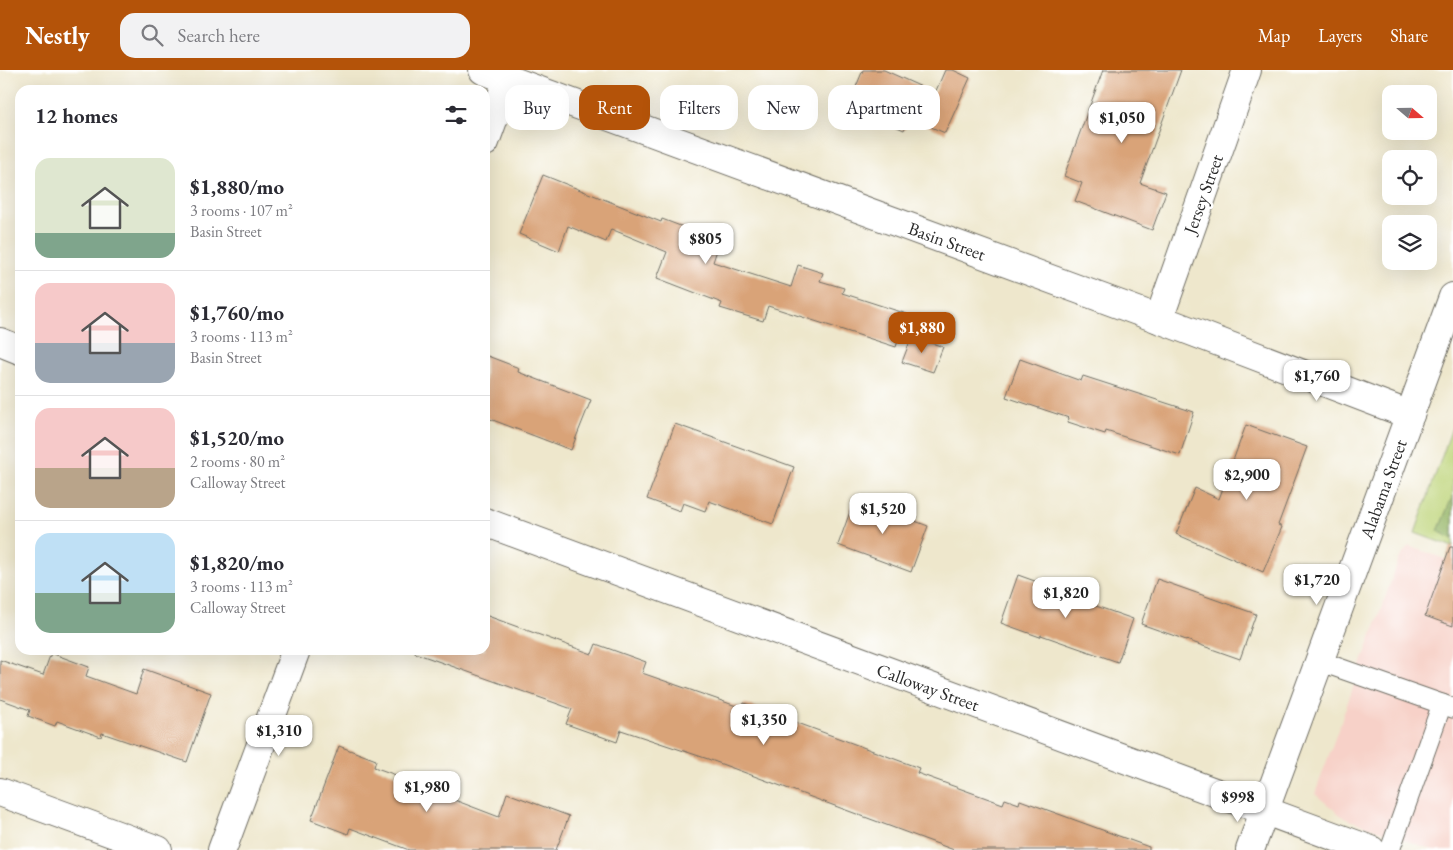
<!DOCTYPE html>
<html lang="en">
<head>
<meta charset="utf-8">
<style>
  body { margin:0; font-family:"EB Garamond",serif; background:#f2f2f3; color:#2b2b33; height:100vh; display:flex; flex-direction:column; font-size:19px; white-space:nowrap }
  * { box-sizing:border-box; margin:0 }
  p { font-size:16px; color:#7c7c81 }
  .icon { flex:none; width:28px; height:28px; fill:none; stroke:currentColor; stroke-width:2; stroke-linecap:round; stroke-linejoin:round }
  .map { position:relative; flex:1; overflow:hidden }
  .panel { position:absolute; left:15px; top:15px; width:475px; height:570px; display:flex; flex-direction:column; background:#fff; border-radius:15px; box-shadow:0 5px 20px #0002 }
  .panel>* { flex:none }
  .guide { position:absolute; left:505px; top:15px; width:475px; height:45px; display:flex; gap:10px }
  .needle { width:32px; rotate:110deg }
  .fabs { position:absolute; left:1382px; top:15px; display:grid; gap:10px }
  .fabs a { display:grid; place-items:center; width:55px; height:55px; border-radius:10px; background:#fff; box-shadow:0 5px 20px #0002; font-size:25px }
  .price { position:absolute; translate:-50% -42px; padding:0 11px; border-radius:10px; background:#fff; color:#222; font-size:16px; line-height:32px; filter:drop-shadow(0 1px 2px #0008) }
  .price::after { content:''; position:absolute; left:50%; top:30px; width:15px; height:11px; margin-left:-8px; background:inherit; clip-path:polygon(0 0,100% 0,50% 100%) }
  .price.on { background:#b45309; color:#fff }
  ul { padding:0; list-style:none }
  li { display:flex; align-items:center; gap:15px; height:125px; padding:0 20px }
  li+li { border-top:1px solid #e1e1e2 }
  li span { display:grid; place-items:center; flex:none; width:140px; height:100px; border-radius:15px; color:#555 }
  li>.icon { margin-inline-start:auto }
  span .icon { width:60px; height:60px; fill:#fffc; stroke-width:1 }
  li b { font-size:21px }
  h2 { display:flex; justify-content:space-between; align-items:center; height:60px; padding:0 20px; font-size:21px }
  .chip { padding:0 18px; border-radius:15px; background:#fff; box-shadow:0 5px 20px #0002; font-size:18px; line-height:45px }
  .chip.on { background:#b45309; color:#fff }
  header { display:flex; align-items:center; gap:30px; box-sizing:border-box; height:70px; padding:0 25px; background:#b45309; color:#fff }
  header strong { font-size:24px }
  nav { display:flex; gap:28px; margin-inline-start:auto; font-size:18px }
  .search { width:350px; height:45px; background:#f2f2f3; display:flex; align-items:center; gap:12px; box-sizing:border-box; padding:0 18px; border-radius:15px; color:#7c7c81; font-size:19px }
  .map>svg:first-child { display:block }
</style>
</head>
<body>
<header>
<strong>Nestly</strong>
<div class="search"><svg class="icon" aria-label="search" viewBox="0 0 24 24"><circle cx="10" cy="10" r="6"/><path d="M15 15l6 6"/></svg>Search here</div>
<nav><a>Map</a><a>Layers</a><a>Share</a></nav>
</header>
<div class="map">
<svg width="1453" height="780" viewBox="0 0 1453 780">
  <rect width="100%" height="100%" fill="#fff"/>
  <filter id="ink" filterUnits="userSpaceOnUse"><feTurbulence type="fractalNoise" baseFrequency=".02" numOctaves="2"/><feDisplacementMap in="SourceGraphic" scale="10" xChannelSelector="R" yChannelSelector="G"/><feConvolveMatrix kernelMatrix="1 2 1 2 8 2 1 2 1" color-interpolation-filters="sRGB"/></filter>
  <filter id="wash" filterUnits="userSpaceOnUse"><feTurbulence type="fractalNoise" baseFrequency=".0096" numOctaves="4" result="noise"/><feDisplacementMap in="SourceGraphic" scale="20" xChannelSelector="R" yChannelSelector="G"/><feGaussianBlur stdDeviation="1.12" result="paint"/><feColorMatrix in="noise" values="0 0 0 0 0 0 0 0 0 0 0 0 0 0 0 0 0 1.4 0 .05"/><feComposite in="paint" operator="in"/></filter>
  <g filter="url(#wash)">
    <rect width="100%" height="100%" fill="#eee7cc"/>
    <path fill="#f7d1c8" d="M 1409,476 L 1453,492 L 1453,780 L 1433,780 L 1344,748 L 1315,724 L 1399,489 Z"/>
    <path fill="#bdd478" stroke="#748052" d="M 1453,355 L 1453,477 L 1415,463 Z"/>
    <path fill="#96b668" stroke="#60704a" d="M 1453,425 L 1453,469 L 1438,461 Z"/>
    <g id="blocks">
      <g fill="#d9a378">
        <path d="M 863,0 L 884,0 L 935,23 L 945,0 L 953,0 L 970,8 L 945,63 L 910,48 L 904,60 L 848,36 Z"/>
        <path d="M 1103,0 L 1181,0 L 1140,113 L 1166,122 L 1152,160 L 1075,131 L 1082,113 L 1064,106 Z"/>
        <path d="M 543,105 L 661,152 L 662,149 L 720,171 L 713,192 L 791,217 L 798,195 L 823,203 L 820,211 L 844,218 L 842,223 L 907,244 L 896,277 L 768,236 L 763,251 L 720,238 L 722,233 L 657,208 L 667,182 L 611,159 L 606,172 L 568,156 L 559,181 L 519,164 Z"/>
        <path d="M 912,266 L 943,277 L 933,302 L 902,292 Z"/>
        <path d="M 485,285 L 519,298 L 518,302 L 591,330 L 571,380 L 485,347 Z"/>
        <path d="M 1020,289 L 1081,311 L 1083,306 L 1194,342 L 1180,385 L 1106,361 L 1105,364 L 1068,352 L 1069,348 L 1006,327 Z"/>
        <path d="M 675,354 L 794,397 L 773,454 L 709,431 L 705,441 L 683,433 L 680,441 L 647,429 Z"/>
        <path d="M 1246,355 L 1307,377 L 1278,455 L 1282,457 L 1263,502 L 1176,464 L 1195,418 L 1219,429 Z"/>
        <path d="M 855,428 L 928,456 L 911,502 L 838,475 Z"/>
        <path d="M 1450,477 L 1453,477 L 1453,556 L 1425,546 Z"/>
        <path d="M 1018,505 L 1057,519 L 1056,522 L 1133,549 L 1118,592 L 1041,565 L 1040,567 L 1001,553 Z"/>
        <path d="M 1157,509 L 1256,544 L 1240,589 L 1141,554 Z"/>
        <path d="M 485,545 L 592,584 L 596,574 L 646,592 L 642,603 L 742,638 L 744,633 L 919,698 L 917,703 L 1003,734 L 1005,729 L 1019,734 L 1020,730 L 1149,777 L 1149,780 L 954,780 L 708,689 L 621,660 L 617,672 L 566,654 L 572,639 L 415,583 L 416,580 L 485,580 Z"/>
        <path d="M 51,583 L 89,597 L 86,606 L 136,624 L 144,599 L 211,623 L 187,692 L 102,663 L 101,667 L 57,651 L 55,656 L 28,646 L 30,640 L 0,629 L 0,590 L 43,605 Z"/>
        <path d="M 339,676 L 376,690 L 374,697 L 445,723 L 444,726 L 499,747 L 507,723 L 569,746 L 556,780 L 409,780 L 350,758 L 348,764 L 311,750 Z"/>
      </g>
    </g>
  </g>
  <g filter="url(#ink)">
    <use href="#blocks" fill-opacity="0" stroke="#6f6d63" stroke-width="1"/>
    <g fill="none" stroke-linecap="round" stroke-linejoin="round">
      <g stroke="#6f6d63" stroke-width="21">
        <g id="service">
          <path d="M 1319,591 L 1453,638"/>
          <path d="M 1390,780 L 1442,634"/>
        </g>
      </g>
      <g stroke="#6f6d63" stroke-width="30">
        <g id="minor">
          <path d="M 485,72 L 508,9"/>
          <path d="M 1159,249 L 1247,0"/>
          <path d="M 0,272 L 20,280"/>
          <path d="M 485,452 L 1371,780"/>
          <path d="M 0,722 L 158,780"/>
          <path d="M 222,780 L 296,580"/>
        </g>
      </g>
      <g stroke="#6f6d63" stroke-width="30">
        <g id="tertiary">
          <path d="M 483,0 L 1159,249 L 1410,345"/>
          <path d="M 1250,780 L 1453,227"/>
        </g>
      </g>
      <use href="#service" stroke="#fff" stroke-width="19"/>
      <use href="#minor" stroke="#fff" stroke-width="28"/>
      <use href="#tertiary" stroke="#fff" stroke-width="28"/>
    </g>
  </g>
  <g text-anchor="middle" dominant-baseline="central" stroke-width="5" stroke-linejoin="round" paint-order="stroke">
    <g font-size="18" fill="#2b2b2b" stroke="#fff">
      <text transform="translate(1203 124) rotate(-70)">Jersey Street</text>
      <text transform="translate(947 171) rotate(20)">Basin Street</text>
      <text transform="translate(1383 419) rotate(-70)">Alabama Street</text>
      <text transform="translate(928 617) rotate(20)">Calloway Street</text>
    </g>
  </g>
</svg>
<div class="fabs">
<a><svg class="needle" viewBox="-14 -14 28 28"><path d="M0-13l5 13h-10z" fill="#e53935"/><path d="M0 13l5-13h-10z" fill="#7c7c81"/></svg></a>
<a><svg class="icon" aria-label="locate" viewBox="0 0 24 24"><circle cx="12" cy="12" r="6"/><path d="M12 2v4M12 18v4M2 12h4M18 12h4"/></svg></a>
<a><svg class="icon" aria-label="layers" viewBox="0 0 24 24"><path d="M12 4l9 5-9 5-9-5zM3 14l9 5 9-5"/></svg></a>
</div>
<b class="price" style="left:1122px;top:74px">$1,050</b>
<b class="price" style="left:706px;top:195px">$805</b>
<b class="price on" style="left:922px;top:284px">$1,880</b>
<b class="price" style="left:1317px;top:332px">$1,760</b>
<b class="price" style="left:1247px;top:431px">$2,900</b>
<b class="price" style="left:883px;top:465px">$1,520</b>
<b class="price" style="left:1317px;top:536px">$1,720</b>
<b class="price" style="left:1066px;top:549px">$1,820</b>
<b class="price" style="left:764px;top:676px">$1,350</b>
<b class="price" style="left:279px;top:687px">$1,310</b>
<b class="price" style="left:427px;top:743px">$1,980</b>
<b class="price" style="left:1238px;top:753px">$998</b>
<div class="guide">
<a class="chip">Buy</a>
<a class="chip on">Rent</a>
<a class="chip">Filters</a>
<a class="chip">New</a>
<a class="chip">Apartment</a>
</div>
<section class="panel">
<h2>12 homes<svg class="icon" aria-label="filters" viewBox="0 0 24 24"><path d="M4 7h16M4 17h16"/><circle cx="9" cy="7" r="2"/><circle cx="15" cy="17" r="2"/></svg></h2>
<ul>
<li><span style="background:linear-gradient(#dfe7d0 75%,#7fa58c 0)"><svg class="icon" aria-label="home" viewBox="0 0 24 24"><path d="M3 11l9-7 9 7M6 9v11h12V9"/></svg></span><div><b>$1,880/mo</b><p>3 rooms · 107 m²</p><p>Basin Street</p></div></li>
<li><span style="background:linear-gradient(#f6c9c9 60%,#9aa5b1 0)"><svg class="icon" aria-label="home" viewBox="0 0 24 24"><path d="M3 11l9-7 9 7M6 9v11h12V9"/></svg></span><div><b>$1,760/mo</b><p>3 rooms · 113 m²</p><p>Basin Street</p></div></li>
<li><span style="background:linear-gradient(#f6c9c9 60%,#b9a48a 0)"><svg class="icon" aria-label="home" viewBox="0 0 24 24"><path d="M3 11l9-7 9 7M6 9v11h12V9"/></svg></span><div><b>$1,520/mo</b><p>2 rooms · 80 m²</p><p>Calloway Street</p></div></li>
<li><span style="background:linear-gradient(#bfe0f5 60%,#7fa58c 0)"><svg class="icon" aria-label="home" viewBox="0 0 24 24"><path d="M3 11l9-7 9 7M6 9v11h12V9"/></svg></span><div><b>$1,820/mo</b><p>3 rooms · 113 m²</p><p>Calloway Street</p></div></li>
</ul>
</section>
</div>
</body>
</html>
